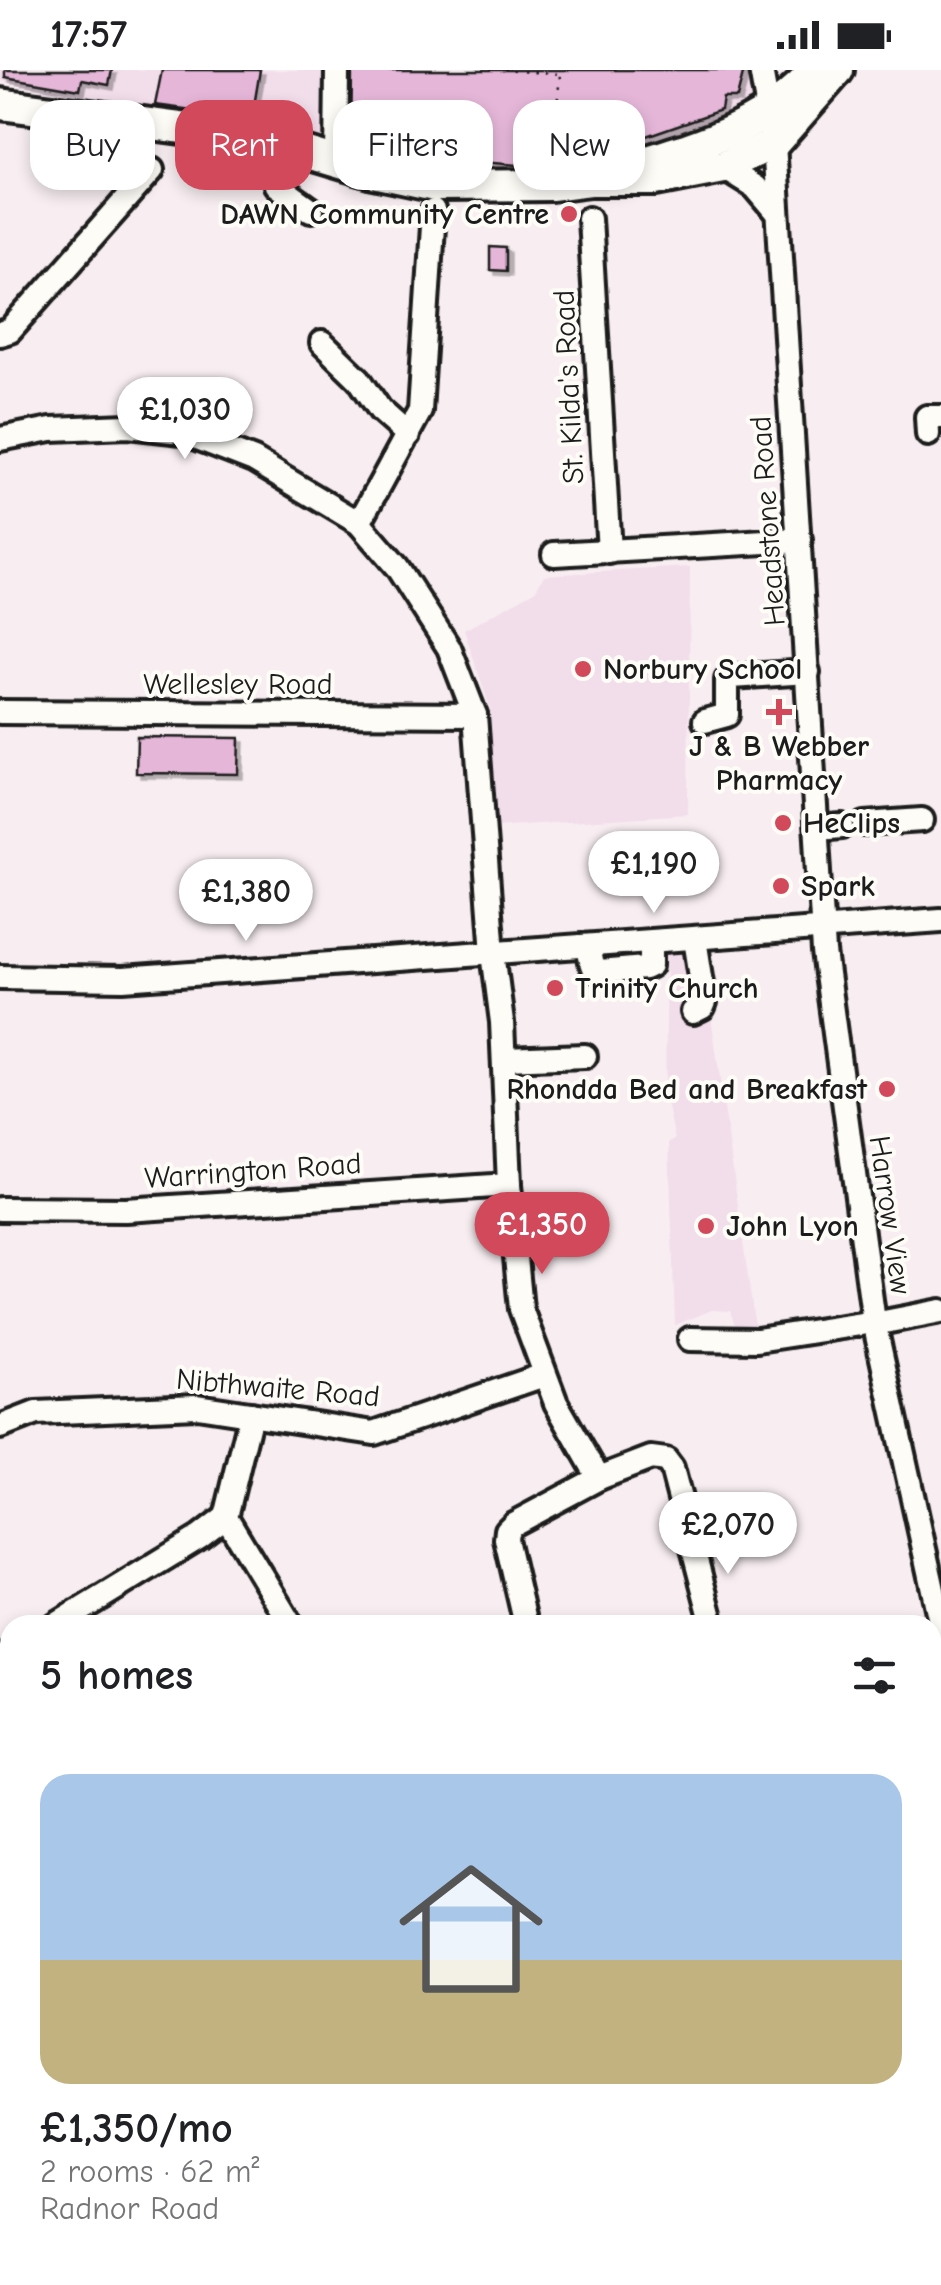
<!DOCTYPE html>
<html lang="en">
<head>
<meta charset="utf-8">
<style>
  body { margin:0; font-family:"Comic Neue",sans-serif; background:#f2f2f2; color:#202124; height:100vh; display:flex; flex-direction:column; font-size:38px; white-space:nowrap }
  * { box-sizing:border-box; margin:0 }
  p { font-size:32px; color:#757577 }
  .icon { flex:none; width:55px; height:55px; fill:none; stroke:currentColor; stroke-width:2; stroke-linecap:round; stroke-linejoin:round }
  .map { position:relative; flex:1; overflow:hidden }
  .sheet { position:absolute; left:0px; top:1545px; width:942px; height:670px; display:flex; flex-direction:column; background:#fff; border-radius:30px 30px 0 0; box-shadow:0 5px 15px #0003 }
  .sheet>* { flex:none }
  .banner { position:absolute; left:30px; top:30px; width:882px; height:90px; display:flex; gap:20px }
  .price { position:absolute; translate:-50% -85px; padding:0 22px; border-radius:35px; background:#fff; color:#222; font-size:32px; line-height:65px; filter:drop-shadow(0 2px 5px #0008) }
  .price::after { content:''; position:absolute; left:50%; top:60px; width:30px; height:22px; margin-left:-15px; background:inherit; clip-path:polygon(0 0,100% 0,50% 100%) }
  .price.selected { background:#d1495b; color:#fff }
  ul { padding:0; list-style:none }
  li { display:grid; align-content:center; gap:20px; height:530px; padding:0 40px }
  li+li { border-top:2px solid #e0e0e0 }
  li span { display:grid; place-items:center; height:310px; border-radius:30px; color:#555 }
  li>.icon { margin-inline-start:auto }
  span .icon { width:180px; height:180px; fill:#fffc; stroke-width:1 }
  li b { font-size:42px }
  h2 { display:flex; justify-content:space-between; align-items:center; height:120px; padding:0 40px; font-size:42px }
  .pill { padding:0 35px; border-radius:30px; background:#fff; box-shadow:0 5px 15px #0003; font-size:35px; line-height:90px }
  .pill.selected { background:#d1495b; color:#fff }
  .status { display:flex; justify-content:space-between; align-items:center; height:70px; padding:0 50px; background:#fff; direction:ltr }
  .status svg { height:28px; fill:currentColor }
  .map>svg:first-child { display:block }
</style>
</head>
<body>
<div class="status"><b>17:57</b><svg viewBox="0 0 49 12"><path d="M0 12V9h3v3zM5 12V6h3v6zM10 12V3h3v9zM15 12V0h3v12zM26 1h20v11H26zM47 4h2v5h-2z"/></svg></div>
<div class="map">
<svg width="941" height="2215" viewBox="0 0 941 2215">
  <defs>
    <filter id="shadow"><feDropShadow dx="4.5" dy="4.5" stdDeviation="0" flood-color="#0004"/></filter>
  </defs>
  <rect width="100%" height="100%" fill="#f8eef1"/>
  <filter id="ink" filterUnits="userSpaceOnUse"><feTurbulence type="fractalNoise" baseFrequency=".01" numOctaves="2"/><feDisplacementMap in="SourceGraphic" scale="20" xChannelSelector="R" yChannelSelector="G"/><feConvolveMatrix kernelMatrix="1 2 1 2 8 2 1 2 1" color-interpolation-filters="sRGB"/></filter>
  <g filter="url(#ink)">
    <g fill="#f2ddea">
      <path d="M 0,0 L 755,0 L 753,38 L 584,105 L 440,106 L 196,48 L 0,11 Z"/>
      <path d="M 690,497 L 688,744 L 495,757 L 490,638 L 464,560 L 535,521 L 544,505 Z"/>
      <path d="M 702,881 L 756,1264 L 739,1267 L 730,1241 L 712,1240 L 675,1255 L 669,1072 L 675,1070 L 665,1023 L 667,884 Z"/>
      <path d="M 416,2205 L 587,2205 L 593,2215 L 408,2215 Z"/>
    </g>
    <g fill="#e5b6d8" stroke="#1c1c1c" stroke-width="2.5" filter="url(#shadow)">
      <path d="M 5,0 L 112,0 L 109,15 L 82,10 L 80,20 L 5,7 Z"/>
      <path d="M 162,0 L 260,0 L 252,48 L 155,35 Z"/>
      <path d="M 352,0 L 744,0 L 737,28 L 723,28 L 721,40 L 606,80 L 573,78 L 572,86 L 530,84 L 529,96 L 481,92 L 480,97 L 464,96 L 464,91 L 407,91 L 362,80 L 363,73 L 351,72 Z"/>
      <path d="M 490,177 L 506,178 L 506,201 L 490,200 Z"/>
      <path d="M 137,667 L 239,668 L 238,704 L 136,703 Z"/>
    </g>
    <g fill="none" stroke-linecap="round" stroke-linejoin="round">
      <g stroke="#1c1c1c" stroke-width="30">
        <g id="minor">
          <path d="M 761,0 L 774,73 L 824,882 L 874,1252 L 941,1556"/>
          <path d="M 288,77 L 276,95 L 276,115 L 311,140"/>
          <path d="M 336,91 L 337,0"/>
          <path d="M 723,97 L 755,117 L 777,143"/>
          <path d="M 589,148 L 609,482"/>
          <path d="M 0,264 L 10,261 L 152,100"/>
          <path d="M 322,273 L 359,309 L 380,340 L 408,365"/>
          <path d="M 928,364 L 927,347 L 941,347"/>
          <path d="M 0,369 L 51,359 L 128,356 L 182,362 L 254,390 L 359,453 L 397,497 L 449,578 L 475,645 L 493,883 L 502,952 L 509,1115 L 521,1239 L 556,1333 L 599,1408 L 651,1388 L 666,1390 L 672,1398 L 713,1555"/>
          <path d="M 359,453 L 420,341 L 433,141"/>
          <path d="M 554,484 L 800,470"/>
          <path d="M 0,642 L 475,645"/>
          <path d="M 705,651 L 727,645 L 727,610 L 731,607 L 808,602"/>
          <path d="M 865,754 L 922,750"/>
          <path d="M 817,758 L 842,756"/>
          <path d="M 588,877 L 592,896 L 599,902 L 645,898 L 651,895 L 651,872"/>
          <path d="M 0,907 L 123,909 L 941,850"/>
          <path d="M 693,942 L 703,937 L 705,932 L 695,869"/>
          <path d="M 504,989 L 585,986"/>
          <path d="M 0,1139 L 126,1140 L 509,1115"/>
          <path d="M 874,1254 L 941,1241"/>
          <path d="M 690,1269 L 757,1270 L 874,1252"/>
          <path d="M 251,1344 L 226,1447 L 291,1555"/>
          <path d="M 0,1357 L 36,1343 L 197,1336 L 374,1363 L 544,1305"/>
          <path d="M 56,1555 L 200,1467 L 226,1447"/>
          <path d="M 526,1555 L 506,1469 L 507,1460 L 513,1454 L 599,1408"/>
          <path d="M 0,1589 L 10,1583"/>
          <path d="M 0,1627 L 10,1644"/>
          <path d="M 932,1659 L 941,1657"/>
          <path d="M 932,1859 L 941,1856"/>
          <path d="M 0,2027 L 10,2029"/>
          <path d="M 58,2205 L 59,2215"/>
          <path d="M 273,2205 L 277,2215"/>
          <path d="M 406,2215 L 414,2205"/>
        </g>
      </g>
      <g stroke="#1c1c1c" stroke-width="38">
        <g id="major">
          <path d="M 0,34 L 257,68 L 374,103 L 435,116 L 551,115 L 590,110 L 656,110 L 723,97 L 774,73 L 838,0"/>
          <path d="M 616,101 C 687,78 763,61 813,2"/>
        </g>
      </g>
      <g stroke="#1c1c1c" stroke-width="2.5" stroke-dasharray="2.5 8" stroke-linecap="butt">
        <path d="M 502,0 L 560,4 L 560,0"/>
        <path d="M 552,92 L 560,4"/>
        <path d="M 581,2205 L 587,2215"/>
      </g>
      <use href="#minor" stroke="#fdfcf7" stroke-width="22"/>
      <use href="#major" stroke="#fdfcf7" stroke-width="30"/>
    </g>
  </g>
  <g fill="#d1495b" stroke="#fdfcf7" stroke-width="4">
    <circle cx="569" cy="144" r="10"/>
    <circle cx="583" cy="599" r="10"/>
    <path d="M774 627h10v10h10v10h-10v10h-10v-10h-10v-10h10z"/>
    <circle cx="783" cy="753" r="10"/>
    <circle cx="781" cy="816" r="10"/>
    <circle cx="555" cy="918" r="10"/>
    <circle cx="887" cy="1019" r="10"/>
    <circle cx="706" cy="1156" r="10"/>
  </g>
  <g text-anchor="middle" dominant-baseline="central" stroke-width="8" stroke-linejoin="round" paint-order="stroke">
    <g font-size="30" font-weight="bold" fill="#1c1c1c" stroke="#fdfcf7" text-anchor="start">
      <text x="549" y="144" text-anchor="end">DAWN Community Centre</text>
      <text x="603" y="599">Norbury School</text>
      <text x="779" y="676" text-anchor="middle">J &amp; B Webber<tspan x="779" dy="34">Pharmacy</tspan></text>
      <text x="803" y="753">HeClips</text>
      <text x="801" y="816">Spark</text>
      <text x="575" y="918">Trinity Church</text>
      <text x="867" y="1019" text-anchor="end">Rhondda Bed and Breakfast</text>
      <text x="726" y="1156">John Lyon</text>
    </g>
    <g font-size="30" fill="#1c1c1c" stroke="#fdfcf7">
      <text transform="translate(569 317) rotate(-93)">St. Kilda's Road</text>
      <text transform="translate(768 451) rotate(-94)">Headstone Road</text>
      <text x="238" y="614">Wellesley Road</text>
      <text transform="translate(253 1101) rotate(-4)">Warrington Road</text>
      <text transform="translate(890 1145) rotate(82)">Harrow View</text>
      <text transform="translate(278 1318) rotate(5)">Nibthwaite Road</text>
    </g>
  </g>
</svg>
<b class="price" style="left:185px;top:392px">£1,030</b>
<b class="price" style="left:654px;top:846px">£1,190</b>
<b class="price" style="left:246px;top:874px">£1,380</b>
<b class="price selected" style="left:542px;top:1207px">£1,350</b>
<b class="price" style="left:728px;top:1507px">£2,070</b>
<div class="banner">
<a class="pill">Buy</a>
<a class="pill selected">Rent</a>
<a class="pill">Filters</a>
<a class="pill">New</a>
</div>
<section class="sheet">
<h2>5 homes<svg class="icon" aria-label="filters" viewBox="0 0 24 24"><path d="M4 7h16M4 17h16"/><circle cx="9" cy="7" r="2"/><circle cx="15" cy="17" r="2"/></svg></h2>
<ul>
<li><span style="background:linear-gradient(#a9c7e8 60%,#c2b280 0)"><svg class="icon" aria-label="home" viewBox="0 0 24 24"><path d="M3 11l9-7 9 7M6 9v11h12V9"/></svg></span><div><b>£1,350/mo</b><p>2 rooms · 62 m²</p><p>Radnor Road</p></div></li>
</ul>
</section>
</div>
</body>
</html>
